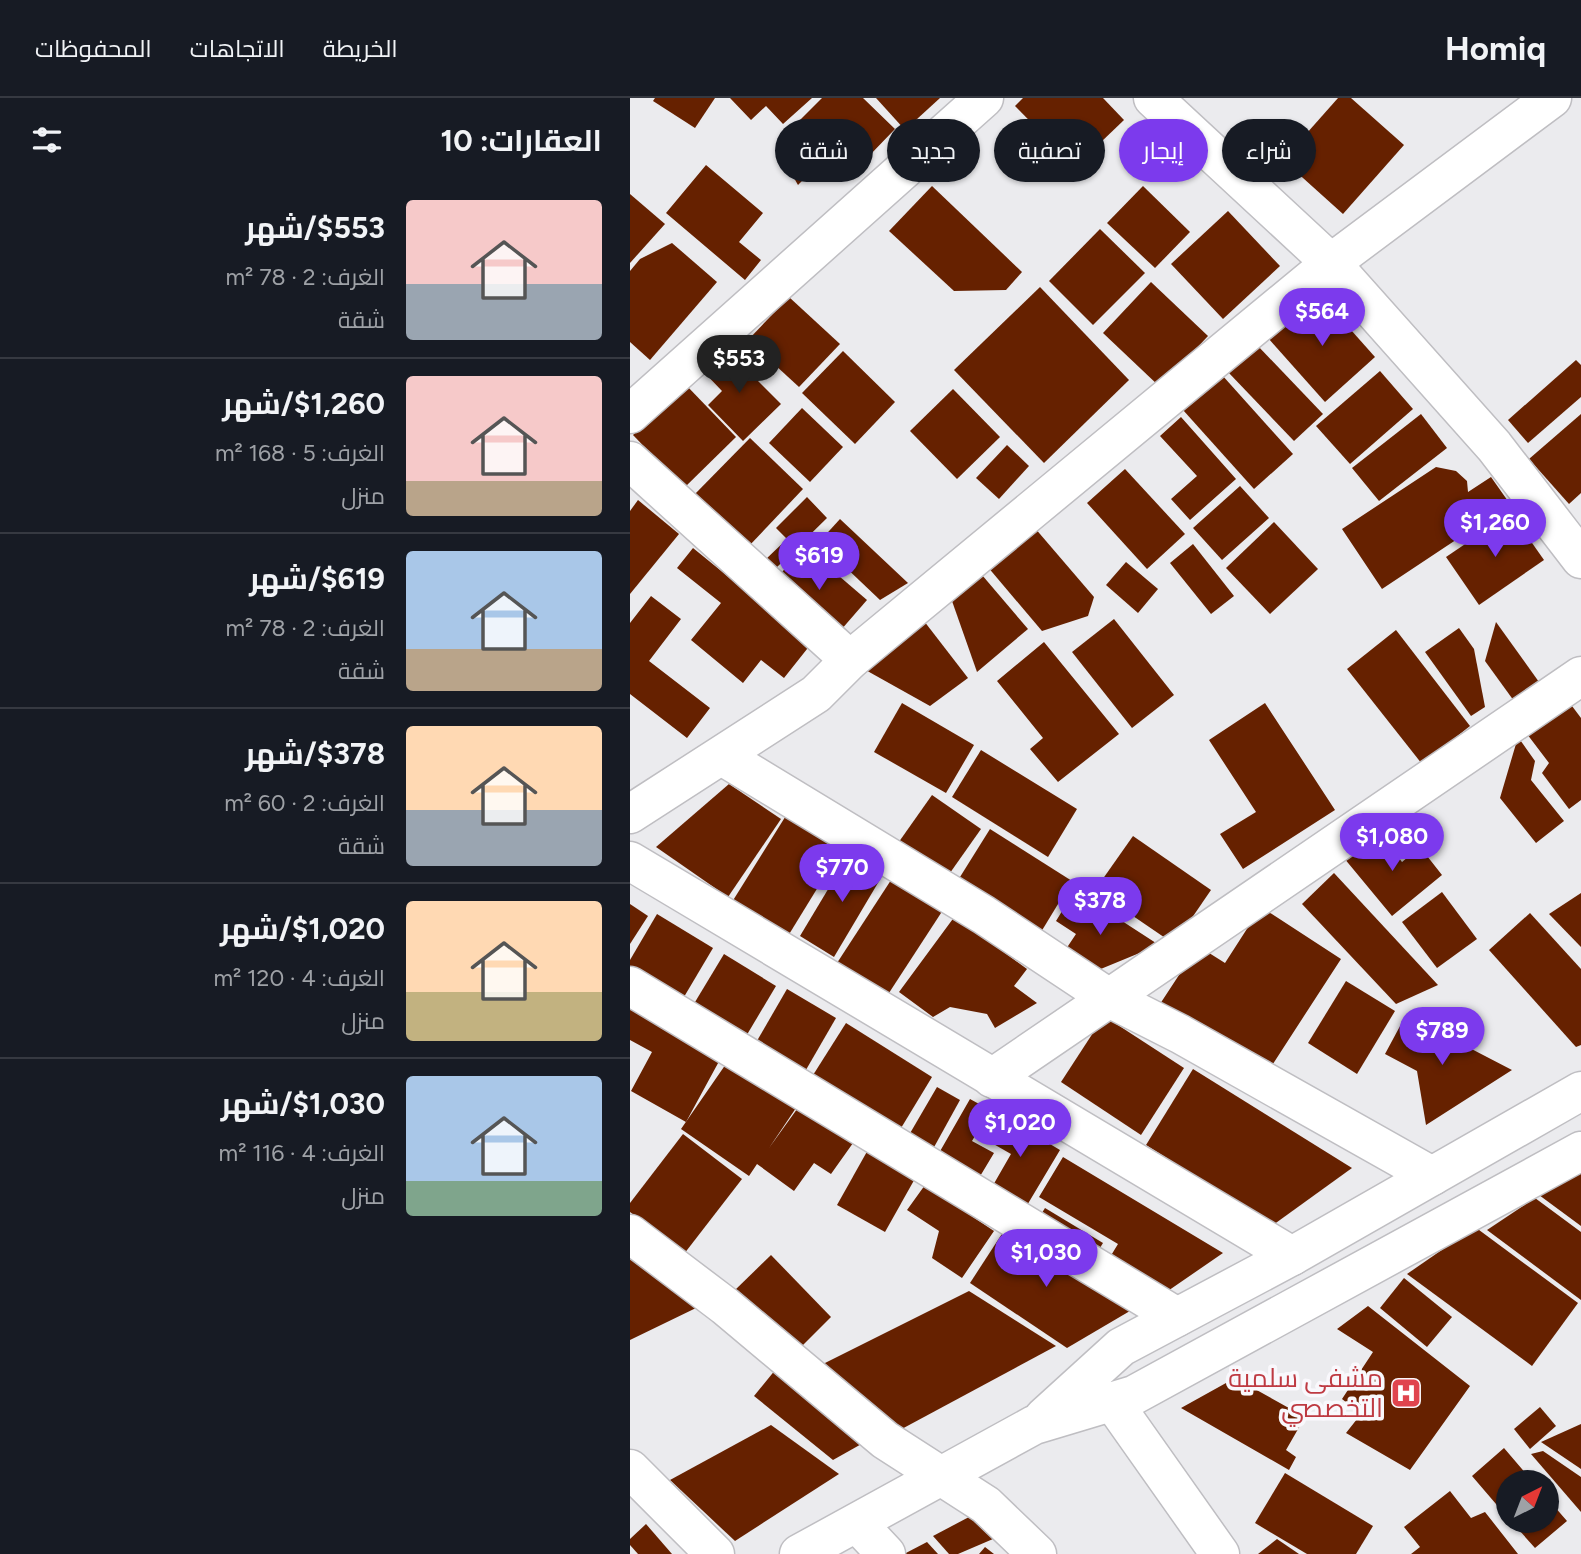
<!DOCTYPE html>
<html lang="ar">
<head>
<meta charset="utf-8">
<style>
  body { margin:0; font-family:Figtree,Cairo,sans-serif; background:#20242c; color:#f1f3f6; direction:rtl; height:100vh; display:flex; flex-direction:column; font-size:26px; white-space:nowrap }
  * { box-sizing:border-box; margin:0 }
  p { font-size:23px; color:#9ea1a6 }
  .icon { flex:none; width:38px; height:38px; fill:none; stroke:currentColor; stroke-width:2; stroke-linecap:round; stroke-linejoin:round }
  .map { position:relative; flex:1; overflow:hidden; direction:ltr }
  .panel { display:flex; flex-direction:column; background:#171b24; width:630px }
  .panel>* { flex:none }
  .top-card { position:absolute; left:21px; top:21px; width:665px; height:63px; direction:rtl; display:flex; gap:14px }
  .needle { width:46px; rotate:42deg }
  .fabs { position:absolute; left:866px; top:1372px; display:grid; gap:14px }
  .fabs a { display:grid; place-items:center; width:63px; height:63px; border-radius:50%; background:#171b24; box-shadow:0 2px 5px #0004; font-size:35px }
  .price { position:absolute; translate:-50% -60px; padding:0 16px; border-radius:24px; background:#7c3aed; color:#fff; font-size:23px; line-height:46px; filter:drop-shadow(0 2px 4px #0008) }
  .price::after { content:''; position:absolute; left:50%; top:42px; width:21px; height:16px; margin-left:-10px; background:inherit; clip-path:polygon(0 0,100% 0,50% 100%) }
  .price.selected { background:#222; color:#fff }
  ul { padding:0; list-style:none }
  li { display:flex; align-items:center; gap:21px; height:175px; padding:0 28px }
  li+li { border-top:2px solid #363941 }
  li span { display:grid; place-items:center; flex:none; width:196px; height:140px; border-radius:7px; color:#555 }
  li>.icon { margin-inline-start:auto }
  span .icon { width:84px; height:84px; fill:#fffc; stroke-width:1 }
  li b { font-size:30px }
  h2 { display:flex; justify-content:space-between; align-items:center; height:84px; padding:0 28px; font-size:30px }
  .chip { padding:0 24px; border-radius:32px; background:#171b24; box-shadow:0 2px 5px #0004; font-size:24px; line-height:63px }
  .chip.selected { background:#7c3aed; color:#fff }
  header { display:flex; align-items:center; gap:42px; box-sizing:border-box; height:98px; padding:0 35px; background:#171b24; border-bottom:2px solid #363941 }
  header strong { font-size:33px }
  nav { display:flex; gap:38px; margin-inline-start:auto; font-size:24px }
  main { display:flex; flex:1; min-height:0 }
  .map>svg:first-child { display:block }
</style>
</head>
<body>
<header>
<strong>Homiq</strong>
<nav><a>الخريطة</a><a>الاتجاهات</a><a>المحفوظات</a></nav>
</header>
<main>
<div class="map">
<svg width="951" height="1456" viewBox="0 0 951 1456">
  <rect width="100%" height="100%" fill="#ebebee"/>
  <g fill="#662100">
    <path d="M 25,0 L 85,0 L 65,30 L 23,3 Z"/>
    <path d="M 100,0 L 182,0 L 153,26 L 136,8 L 121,22 Z"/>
    <path d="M 192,0 L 233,0 L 265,31 L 238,59 L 216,38 L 168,87 L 152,59 L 163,43 L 163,29 Z"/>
    <path d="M 246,0 L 310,0 L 275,32 Z"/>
    <path d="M 393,0 L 473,0 L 494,22 L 445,69 L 385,8 Z"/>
    <path d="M 708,0 L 721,0 L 774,47 L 713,116 L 653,62 Z"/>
    <path d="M 76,67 L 133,115 L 109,144 L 131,162 L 115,182 L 36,115 Z"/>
    <path d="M 302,88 L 392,174 L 376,192 L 324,193 L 259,133 Z"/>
    <path d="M 513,88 L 560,134 L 525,170 L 477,125 Z"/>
    <path d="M 0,96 L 35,126 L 0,165 Z"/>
    <path d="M 598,113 L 650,168 L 593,221 L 541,166 Z"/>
    <path d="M 470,131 L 515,175 L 463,227 L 419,183 Z"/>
    <path d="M 42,145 L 87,184 L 20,262 L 0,244 L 0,173 L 10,161 Z"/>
    <path d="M 521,184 L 578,238 L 530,289 L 473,235 Z"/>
    <path d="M 410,189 L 499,282 L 414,365 L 324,272 Z"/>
    <path d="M 689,196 L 745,259 L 695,304 L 639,241 Z"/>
    <path d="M 159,199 L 210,246 L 169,289 L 118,242 Z"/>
    <path d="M 627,247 L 693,316 L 664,343 L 598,274 Z"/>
    <path d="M 94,249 L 151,306 L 113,343 L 78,307 L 92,293 L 71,271 Z"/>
    <path d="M 213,253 L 265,304 L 225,346 L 172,295 Z"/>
    <path d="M 946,262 L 951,267 L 951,299 L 898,345 L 878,322 Z"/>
    <path d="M 750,273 L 783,311 L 720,366 L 686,328 Z"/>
    <path d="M 592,277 L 663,356 L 624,391 L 553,312 Z"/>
    <path d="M 56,287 L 106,339 L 54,390 L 3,337 Z"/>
    <path d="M 323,291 L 370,339 L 327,381 L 280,333 Z"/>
    <path d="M 172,310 L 213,349 L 180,384 L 139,345 Z"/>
    <path d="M 791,316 L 817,350 L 749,403 L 722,370 Z"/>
    <path d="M 951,316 L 951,395 L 939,406 L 899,361 Z"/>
    <path d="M 551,319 L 606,381 L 560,422 L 541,401 L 567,378 L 530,338 Z"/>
    <path d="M 120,340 L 173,391 L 118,449 L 64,397 Z"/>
    <path d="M 377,347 L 399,368 L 369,401 L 346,380 Z"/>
    <path d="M 806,369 L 826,373 L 837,383 L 838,394 L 861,379 L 880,406 L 752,491 L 712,431 Z"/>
    <path d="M 495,371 L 555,436 L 517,471 L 457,405 Z"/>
    <path d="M 610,388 L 639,420 L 592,462 L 563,430 Z"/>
    <path d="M 177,399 L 197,420 L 144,472 L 135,462 L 157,441 L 146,430 Z"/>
    <path d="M 8,402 L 49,436 L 0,496 L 0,413 Z"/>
    <path d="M 881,415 L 914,462 L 849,507 L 816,459 Z"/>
    <path d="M 210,421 L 278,485 L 250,502 L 189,444 Z"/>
    <path d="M 644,424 L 688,471 L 640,516 L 596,470 Z"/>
    <path d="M 404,429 L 464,499 L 458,518 L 412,533 L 357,468 Z"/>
    <path d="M 563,446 L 604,498 L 581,516 L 540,465 Z"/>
    <path d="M 174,448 L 237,502 L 204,540 L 142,486 Z"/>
    <path d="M 63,450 L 181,546 L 154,580 L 131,562 L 113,585 L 61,542 L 91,505 L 47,470 Z"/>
    <path d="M 496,464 L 528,491 L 508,515 L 476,487 Z"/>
    <path d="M 352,477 L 398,531 L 347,574 L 322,503 Z"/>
    <path d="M 21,498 L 51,521 L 19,563 L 80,610 L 57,640 L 0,596 L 0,525 Z"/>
    <path d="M 484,521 L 544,597 L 502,630 L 442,554 Z"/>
    <path d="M 294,523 L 338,580 L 300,608 L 232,570 Z"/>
    <path d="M 866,524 L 909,584 L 884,603 L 855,563 Z"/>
    <path d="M 829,530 L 844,551 L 855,609 L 841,618 L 795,554 Z"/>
    <path d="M 766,532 L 840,628 L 792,666 L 717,571 Z"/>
    <path d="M 414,544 L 489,636 L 428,684 L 400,651 L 413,640 L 367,583 Z"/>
    <path d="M 939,604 L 951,620 L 951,702 L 939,711 L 912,675 L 919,665 L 897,636 Z"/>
    <path d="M 272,605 L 344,647 L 316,695 L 244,654 Z"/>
    <path d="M 635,605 L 705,712 L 613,771 L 590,736 L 626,714 L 579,642 Z"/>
    <path d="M 888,639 L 905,663 L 901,682 L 934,723 L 906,745 L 870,700 Z"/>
    <path d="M 351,652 L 447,711 L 418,759 L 322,699 Z"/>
    <path d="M 99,686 L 151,721 L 98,799 L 26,749 Z"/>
    <path d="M 302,697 L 351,731 L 315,782 L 266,748 Z"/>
    <path d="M 157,716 L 212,750 L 158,838 L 102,804 Z"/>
    <path d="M 360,731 L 442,783 L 408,839 L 325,787 Z"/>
    <path d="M 503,738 L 581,792 L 544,846 L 465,792 Z"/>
    <path d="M 754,741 L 772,764 L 790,749 L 812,777 L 762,818 L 709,754 Z"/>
    <path d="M 221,753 L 255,773 L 204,859 L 170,838 Z"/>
    <path d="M 704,775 L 808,887 L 766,906 L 672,806 Z"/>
    <path d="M 263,779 L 313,812 L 257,898 L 207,865 Z"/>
    <path d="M 812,794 L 847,841 L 807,870 L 772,824 Z"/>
    <path d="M 951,795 L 951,849 L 919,816 Z"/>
    <path d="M 455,799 L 529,847 L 461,875 L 432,857 L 446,836 L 426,823 L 437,805 L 451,814 Z"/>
    <path d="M 0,806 L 18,818 L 0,846 Z"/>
    <path d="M 631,809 L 711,861 L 637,975 L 530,906 L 568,848 L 595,865 Z"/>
    <path d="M 900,815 L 951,871 L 951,947 L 946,949 L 859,852 Z"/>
    <path d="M 27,816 L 83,850 L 51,904 L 0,874 L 0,862 Z"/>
    <path d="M 325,818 L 397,871 L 384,888 L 407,905 L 365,930 L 357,916 L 320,909 L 303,919 L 269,894 Z"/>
    <path d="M 94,856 L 146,888 L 112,945 L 59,914 Z"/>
    <path d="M 716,883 L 765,913 L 727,976 L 678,945 Z"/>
    <path d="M 157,891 L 206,920 L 173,977 L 124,948 Z"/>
    <path d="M 0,903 L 93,956 L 56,1024 L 1,993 L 22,954 L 0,942 Z"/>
    <path d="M 776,917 L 882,972 L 796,1027 L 787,973 L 755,956 Z"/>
    <path d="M 474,918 L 554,970 L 511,1037 L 431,984 Z"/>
    <path d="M 216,925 L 302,979 L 265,1040 L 178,985 Z"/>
    <path d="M 98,963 L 166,1010 L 139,1050 L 175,1000 L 228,1038 L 201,1076 L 184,1065 L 164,1093 L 127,1066 L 119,1078 L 51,1031 Z"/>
    <path d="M 563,971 L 722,1070 L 643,1127 L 516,1047 Z"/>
    <path d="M 307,989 L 330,1002 L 303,1051 L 279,1037 Z"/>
    <path d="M 340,1001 L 360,1012 L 342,1043 L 364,1055 L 346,1085 L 305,1062 Z"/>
    <path d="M 368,1015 L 430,1052 L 396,1109 L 362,1089 L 381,1056 L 353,1040 Z"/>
    <path d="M 53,1036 L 112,1081 L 54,1156 L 0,1114 L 0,1105 Z"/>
    <path d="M 239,1050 L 287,1077 L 255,1134 L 207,1107 Z"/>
    <path d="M 433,1059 L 593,1155 L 532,1197 L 477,1164 L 488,1146 L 409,1099 Z"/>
    <path d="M 951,1075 L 951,1128 L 909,1097 Z"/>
    <path d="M 295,1087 L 364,1133 L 332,1180 L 302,1160 L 309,1133 L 277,1112 Z"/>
    <path d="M 905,1100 L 951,1134 L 951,1202 L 857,1132 Z"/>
    <path d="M 415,1110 L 473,1145 L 465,1158 L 407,1123 Z"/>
    <path d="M 379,1125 L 505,1210 L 437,1250 L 340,1185 Z"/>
    <path d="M 845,1129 L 948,1205 L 902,1268 L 777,1176 Z"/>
    <path d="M 0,1149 L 66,1210 L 0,1242 Z"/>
    <path d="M 141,1157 L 201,1219 L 164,1256 L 103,1194 Z"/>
    <path d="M 774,1180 L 822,1219 L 797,1249 L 750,1210 Z"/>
    <path d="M 339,1193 L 426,1248 L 268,1333 L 187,1269 Z"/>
    <path d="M 738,1208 L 840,1288 L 780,1372 L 716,1335 L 731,1316 L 712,1301 L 743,1254 L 707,1231 Z"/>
    <path d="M 146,1271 L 235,1344 L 203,1362 L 124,1298 Z"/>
    <path d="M 605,1280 L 675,1319 L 656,1352 L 666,1359 L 659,1372 L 551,1310 Z"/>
    <path d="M 910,1309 L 926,1328 L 900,1351 L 884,1331 Z"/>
    <path d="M 951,1326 L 951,1371 L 911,1344 Z"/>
    <path d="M 141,1327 L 209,1376 L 105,1443 L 40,1382 Z"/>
    <path d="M 874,1350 L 903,1384 L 878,1384 L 878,1420 L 842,1378 Z"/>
    <path d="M 913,1353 L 951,1379 L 951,1414 L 901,1356 Z"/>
    <path d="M 655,1375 L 743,1428 L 726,1456 L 677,1456 L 625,1425 Z"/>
    <path d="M 820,1393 L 841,1420 L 855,1414 L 888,1456 L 781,1456 L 790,1449 L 774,1429 Z"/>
    <path d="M 917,1400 L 937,1423 L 905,1450 L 881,1423 L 917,1423 Z"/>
    <path d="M 339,1419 L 363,1441 L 328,1456 L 319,1456 L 303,1438 Z"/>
    <path d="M 16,1426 L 42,1456 L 8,1456 L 0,1447 L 0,1441 Z"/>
    <path d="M 647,1441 L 669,1456 L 628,1456 Z"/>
    <path d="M 297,1444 L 308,1456 L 274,1456 Z"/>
    <path d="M 355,1449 L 364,1456 L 349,1456 Z"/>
  </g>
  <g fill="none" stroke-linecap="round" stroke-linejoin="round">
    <g stroke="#bfbec2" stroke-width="41">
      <g id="minor">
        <path d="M 523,0 L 701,165 L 864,348 L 951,461"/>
        <path d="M 0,316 L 354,0"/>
        <path d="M 0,363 L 220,562"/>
        <path d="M 92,658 L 354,817 L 479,900 L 550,936 L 802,1078"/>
        <path d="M 0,716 L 186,596 L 220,562 L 701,165 L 922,0"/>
        <path d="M 0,763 L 662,1158"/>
        <path d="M 0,888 L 547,1219"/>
        <path d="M 362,980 L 951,578"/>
        <path d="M 0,1136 L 95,1208 L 255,1342 L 356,1407 L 407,1456"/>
        <path d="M 482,1303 L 590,1456"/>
        <path d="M 414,1319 L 491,1249 L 662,1158 L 951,993"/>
        <path d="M 0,1371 L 85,1456"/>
        <path d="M 227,1425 L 256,1456"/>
        <path d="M 169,1456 L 404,1327 L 504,1297 L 951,1053"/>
      </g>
    </g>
    <use href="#minor" stroke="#fff" stroke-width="38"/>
  </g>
  <defs>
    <g id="hospital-square" transform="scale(1.575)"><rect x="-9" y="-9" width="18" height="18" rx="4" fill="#e0444e" stroke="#f9f8fc"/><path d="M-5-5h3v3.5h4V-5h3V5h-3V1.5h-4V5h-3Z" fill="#fff"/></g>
  </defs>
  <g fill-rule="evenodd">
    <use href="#hospital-square" x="776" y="1295"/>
  </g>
  <g text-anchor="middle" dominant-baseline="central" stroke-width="7" stroke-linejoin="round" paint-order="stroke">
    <g font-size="26" fill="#be3a42" stroke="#f9f8fc" text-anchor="end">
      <text x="753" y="1280">مشفى سلمية<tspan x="753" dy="30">التخصصي</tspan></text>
    </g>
  </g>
</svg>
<div class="fabs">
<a><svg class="needle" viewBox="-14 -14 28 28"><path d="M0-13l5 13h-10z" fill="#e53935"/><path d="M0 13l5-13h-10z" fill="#9ea1a6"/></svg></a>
</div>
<b class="price" style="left:692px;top:250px">$564</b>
<b class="price selected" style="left:109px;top:297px">$553</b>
<b class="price" style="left:865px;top:461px">$1,260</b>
<b class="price" style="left:189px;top:494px">$619</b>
<b class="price" style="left:762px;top:775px">$1,080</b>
<b class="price" style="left:212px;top:806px">$770</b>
<b class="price" style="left:470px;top:839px">$378</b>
<b class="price" style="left:812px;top:969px">$789</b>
<b class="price" style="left:390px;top:1061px">$1,020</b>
<b class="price" style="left:416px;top:1191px">$1,030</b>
<div class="top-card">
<a class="chip">شراء</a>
<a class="chip selected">إيجار</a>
<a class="chip">تصفية</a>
<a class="chip">جديد</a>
<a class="chip">شقة</a>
</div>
</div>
<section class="panel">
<h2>العقارات: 10<svg class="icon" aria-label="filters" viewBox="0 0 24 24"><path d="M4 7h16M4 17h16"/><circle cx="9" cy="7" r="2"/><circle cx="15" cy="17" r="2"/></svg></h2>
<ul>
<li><span style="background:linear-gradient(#f6c9c9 60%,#9aa5b1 0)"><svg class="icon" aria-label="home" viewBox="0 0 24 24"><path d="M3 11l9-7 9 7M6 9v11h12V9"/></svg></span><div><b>$553/شهر</b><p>الغرف: 2 · 78 m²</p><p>شقة</p></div></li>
<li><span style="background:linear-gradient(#f6c9c9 75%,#b9a48a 0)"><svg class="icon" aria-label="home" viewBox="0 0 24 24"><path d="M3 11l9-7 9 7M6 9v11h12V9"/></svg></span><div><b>$1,260/شهر</b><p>الغرف: 5 · 168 m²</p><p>منزل</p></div></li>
<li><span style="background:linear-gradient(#a9c7e8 70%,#b9a48a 0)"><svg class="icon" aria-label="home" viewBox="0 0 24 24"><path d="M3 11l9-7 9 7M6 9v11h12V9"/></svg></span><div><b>$619/شهر</b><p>الغرف: 2 · 78 m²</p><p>شقة</p></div></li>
<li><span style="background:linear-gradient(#ffd9b3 60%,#9aa5b1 0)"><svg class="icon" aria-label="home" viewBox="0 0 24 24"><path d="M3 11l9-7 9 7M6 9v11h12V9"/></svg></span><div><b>$378/شهر</b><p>الغرف: 2 · 60 m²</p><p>شقة</p></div></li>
<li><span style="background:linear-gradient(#ffd9b3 65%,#c2b280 0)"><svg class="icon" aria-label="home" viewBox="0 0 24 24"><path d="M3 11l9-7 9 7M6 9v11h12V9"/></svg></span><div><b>$1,020/شهر</b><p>الغرف: 4 · 120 m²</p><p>منزل</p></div></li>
<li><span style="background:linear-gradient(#a9c7e8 75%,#7fa58c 0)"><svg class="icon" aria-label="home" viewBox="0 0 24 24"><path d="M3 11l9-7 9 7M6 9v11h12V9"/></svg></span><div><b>$1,030/شهر</b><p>الغرف: 4 · 116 m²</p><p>منزل</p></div></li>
</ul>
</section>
</main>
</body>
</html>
